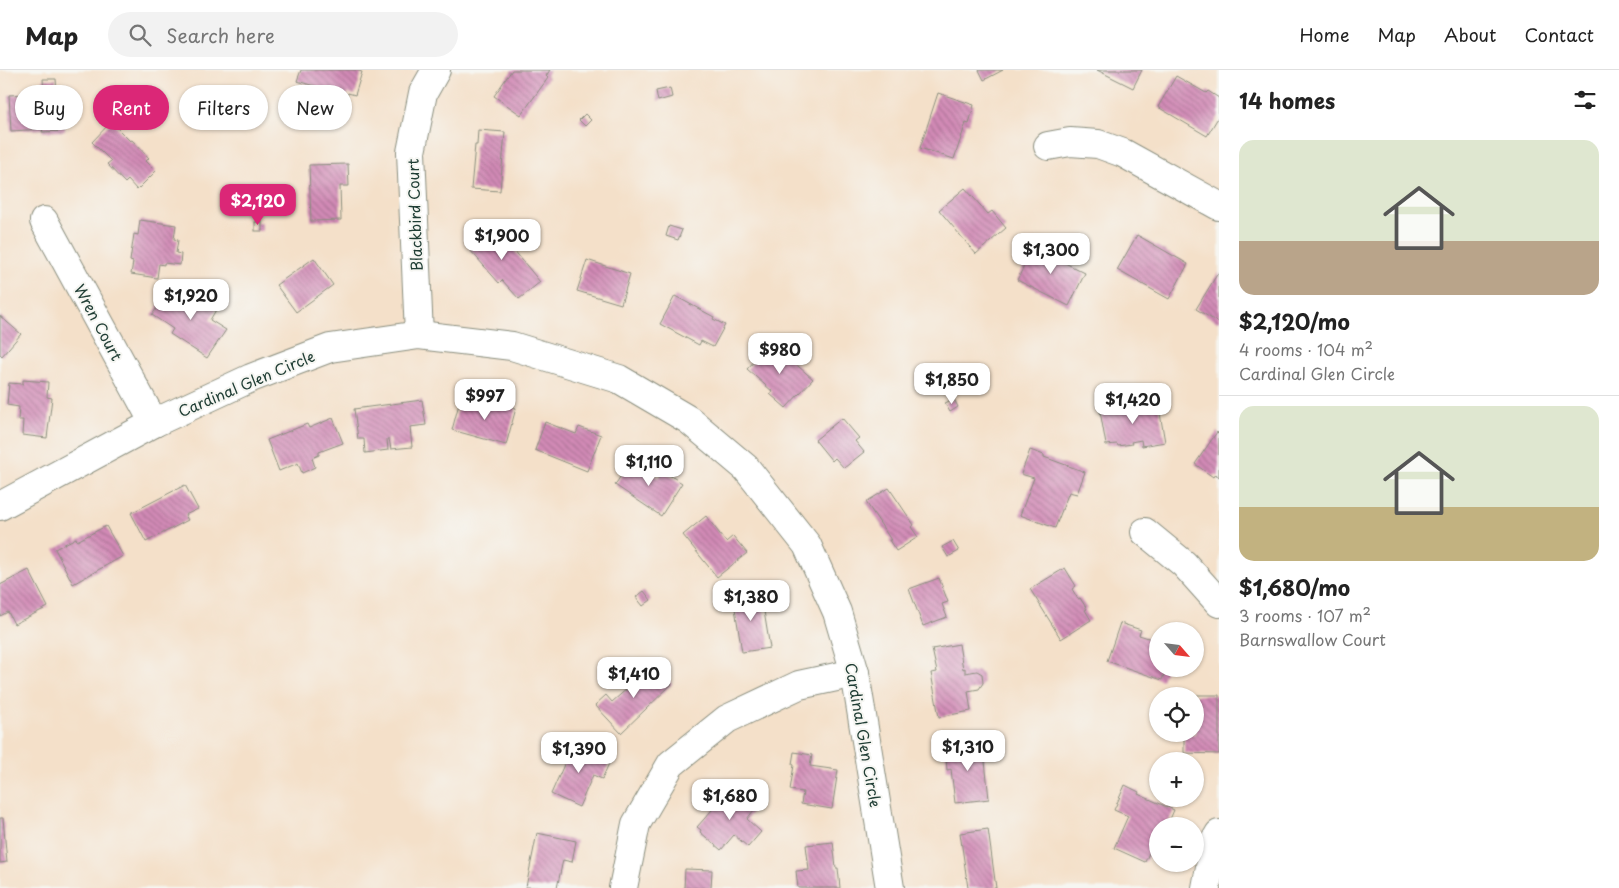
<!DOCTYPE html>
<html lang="en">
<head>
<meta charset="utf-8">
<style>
  body { margin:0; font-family:"Playpen Sans",sans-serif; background:#f2f2f2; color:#222; height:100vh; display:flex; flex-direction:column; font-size:19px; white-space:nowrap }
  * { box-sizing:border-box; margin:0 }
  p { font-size:16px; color:#767676 }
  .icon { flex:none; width:28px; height:28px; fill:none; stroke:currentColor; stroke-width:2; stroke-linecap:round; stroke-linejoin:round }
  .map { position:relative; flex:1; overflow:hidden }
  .details { display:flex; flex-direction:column; background:#fff; width:400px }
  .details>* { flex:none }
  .top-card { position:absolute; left:15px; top:15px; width:475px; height:45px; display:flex; gap:10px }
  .needle { width:32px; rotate:118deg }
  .buttons { position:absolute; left:1149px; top:552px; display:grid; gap:10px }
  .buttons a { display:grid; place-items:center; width:55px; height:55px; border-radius:50%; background:#fff; box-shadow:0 1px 4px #0004; font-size:25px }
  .price { position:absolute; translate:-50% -42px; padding:0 11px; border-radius:10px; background:#fff; color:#222; font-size:16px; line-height:32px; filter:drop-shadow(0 1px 2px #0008) }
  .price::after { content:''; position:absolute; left:50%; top:30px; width:15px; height:11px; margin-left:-8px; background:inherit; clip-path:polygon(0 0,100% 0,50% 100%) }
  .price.on { background:#db2777; color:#fff }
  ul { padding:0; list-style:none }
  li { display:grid; align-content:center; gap:10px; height:265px; padding:0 20px }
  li+li { border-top:1px solid #e0e0e0 }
  li span { display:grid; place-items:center; height:155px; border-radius:15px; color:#555 }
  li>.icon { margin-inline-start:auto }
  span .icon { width:90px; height:90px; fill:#fffc; stroke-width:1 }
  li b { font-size:21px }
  h2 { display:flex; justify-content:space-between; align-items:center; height:60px; padding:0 20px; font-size:21px }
  .tag { padding:0 18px; border-radius:22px; background:#fff; box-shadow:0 1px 4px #0004; font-size:18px; line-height:45px }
  .tag.on { background:#db2777; color:#fff }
  header { display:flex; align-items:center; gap:30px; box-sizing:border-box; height:70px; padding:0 25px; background:#fff; border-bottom:1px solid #e0e0e0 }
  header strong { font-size:24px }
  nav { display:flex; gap:28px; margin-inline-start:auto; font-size:18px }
  .search { width:350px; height:45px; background:#f2f2f2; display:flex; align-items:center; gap:12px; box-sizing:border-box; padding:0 18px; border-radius:28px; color:#767676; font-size:19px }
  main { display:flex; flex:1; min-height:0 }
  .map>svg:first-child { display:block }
</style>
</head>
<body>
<header>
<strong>Map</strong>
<div class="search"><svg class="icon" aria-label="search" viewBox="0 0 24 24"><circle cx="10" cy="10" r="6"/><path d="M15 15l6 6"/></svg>Search here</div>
<nav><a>Home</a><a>Map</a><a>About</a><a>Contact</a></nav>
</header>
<main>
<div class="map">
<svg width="1219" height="818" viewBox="0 0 1219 818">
  <defs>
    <pattern id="building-back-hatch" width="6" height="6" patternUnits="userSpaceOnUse" patternTransform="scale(1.25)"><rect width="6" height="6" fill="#d28ab6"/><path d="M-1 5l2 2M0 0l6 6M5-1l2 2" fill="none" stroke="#aa7295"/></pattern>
  </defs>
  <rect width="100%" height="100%" fill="#f6f6f2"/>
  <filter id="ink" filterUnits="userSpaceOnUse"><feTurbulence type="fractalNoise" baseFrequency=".02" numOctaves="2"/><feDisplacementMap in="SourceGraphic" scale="10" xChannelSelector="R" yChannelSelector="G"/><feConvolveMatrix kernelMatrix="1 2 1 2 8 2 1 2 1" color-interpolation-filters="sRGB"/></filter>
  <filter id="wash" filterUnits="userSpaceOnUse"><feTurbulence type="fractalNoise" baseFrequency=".0096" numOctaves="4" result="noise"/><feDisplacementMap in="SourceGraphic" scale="20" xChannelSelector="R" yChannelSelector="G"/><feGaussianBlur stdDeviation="1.12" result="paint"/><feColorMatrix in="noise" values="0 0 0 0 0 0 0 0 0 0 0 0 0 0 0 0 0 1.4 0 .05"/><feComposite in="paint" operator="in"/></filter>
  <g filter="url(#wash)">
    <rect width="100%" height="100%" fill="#f4e0c9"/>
    <g id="blocks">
      <g fill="url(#building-back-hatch)">
        <path d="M 301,0 L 355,0 L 362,2 L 355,25 L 348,23 L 339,55 L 309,47 L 318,17 L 297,11 Z"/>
        <path d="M 512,0 L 550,0 L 546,6 L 548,8 L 521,45 L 494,26 Z"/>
        <path d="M 979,0 L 1003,0 L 984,10 Z"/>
        <path d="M 1097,0 L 1142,0 L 1133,18 Z"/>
        <path d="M 1176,6 L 1206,23 L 1208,21 L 1219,28 L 1219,46 L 1207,66 L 1158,37 Z"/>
        <path d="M 43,9 L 56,9 L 57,22 L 63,22 L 65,61 L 42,62 L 43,59 L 11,61 L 9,25 L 44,23 Z"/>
        <path d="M 670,18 L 672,27 L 658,31 L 656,21 Z"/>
        <path d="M 938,23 L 974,35 L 969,54 L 966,53 L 954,89 L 920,78 Z"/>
        <path d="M 585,44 L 591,50 L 585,56 L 579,50 Z"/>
        <path d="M 111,52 L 130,71 L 132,70 L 149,88 L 146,91 L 156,101 L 137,120 L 128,110 L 125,113 L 107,94 L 111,91 L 92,72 Z"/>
        <path d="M 478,60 L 505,62 L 500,121 L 471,119 L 475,75 L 477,75 Z"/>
        <path d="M 348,94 L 349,116 L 340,116 L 341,150 L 311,151 L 309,95 Z"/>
        <path d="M 965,118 L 988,144 L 992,141 L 1006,158 L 976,184 L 939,140 Z"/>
        <path d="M 140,150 L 176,155 L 174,169 L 178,170 L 176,183 L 181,184 L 180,195 L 164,193 L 164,195 L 159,194 L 157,208 L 131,204 L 133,192 L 130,191 L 134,164 L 138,165 Z"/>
        <rect x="255" y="152" width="7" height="9"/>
        <path d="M 482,153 L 491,163 L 496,158 L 540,212 L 519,229 L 502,210 L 499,213 L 470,180 L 475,175 L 467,166 Z"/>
        <path d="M 669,156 L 682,160 L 678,170 L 666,166 Z"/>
        <path d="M 1137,165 L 1188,194 L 1169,229 L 1117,200 Z"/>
        <path d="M 1036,173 L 1055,183 L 1053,187 L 1085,203 L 1069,236 L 1017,210 Z"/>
        <path d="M 314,188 L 333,215 L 296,242 L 276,215 Z"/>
        <path d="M 587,190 L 630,204 L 621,234 L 577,221 Z"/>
        <path d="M 1218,203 L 1219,204 L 1219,253 L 1196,239 Z"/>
        <path d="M 176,217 L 189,226 L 183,234 L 194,240 L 204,223 L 220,233 L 210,250 L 226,260 L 207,288 L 170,264 L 173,259 L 152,245 L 167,223 L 171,226 Z"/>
        <path d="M 675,226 L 714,247 L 713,249 L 725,255 L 713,277 L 701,271 L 699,275 L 660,254 Z"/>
        <path d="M 0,246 L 21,264 L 2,286 L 0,284 Z"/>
        <path d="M 771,273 L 813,309 L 786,338 L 770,324 L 773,322 L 747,299 Z"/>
        <path d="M 23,310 L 48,312 L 47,327 L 52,328 L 47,368 L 22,365 L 23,350 L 18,350 L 19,337 L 7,335 L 9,313 L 23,314 Z"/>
        <path d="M 954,329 L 958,337 L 950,342 L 945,333 Z"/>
        <path d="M 422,330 L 426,355 L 410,357 L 412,377 L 391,379 L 389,369 L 387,369 L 388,380 L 365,383 L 364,369 L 358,369 L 354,339 Z"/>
        <path d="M 460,330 L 492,339 L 494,332 L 516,338 L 506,375 L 452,360 Z"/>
        <path d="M 1158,332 L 1165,372 L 1142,376 L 1141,370 L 1131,372 L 1132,374 L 1118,376 L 1117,374 L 1106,375 L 1100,341 Z"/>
        <path d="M 333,348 L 343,373 L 319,382 L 319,385 L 312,388 L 315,397 L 302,403 L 298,393 L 279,401 L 267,370 L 307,354 L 309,358 Z"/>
        <path d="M 842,348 L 859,368 L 855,371 L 864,382 L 844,398 L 835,388 L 832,391 L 815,370 Z"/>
        <path d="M 545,352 L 576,364 L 579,357 L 601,365 L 587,401 L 535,380 Z"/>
        <path d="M 1217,362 L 1219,364 L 1219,407 L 1215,404 L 1213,407 L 1195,394 Z"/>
        <path d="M 1030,380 L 1044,385 L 1044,387 L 1085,402 L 1077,424 L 1069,422 L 1055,458 L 1020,445 L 1034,408 L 1021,404 Z"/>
        <path d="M 631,390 L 659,408 L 663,401 L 682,413 L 661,446 L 615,415 Z"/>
        <path d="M 185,415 L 198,439 L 185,445 L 188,450 L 146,472 L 131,443 Z"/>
        <path d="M 889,418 L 914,455 L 911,457 L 918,467 L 896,481 L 889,470 L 891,470 L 866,432 Z"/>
        <path d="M 706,446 L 726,472 L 733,466 L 747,483 L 717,507 L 683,465 Z"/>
        <path d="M 106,456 L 123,486 L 73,514 L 55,479 L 76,468 L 77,471 Z"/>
        <path d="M 953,471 L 959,481 L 948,487 L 942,477 Z"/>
        <path d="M 1065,498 L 1076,516 L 1072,519 L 1078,529 L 1080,528 L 1087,539 L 1085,540 L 1091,550 L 1061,569 L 1030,519 Z"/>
        <path d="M 29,500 L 48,537 L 14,554 L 8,542 L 0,546 L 0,515 Z"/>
        <path d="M 939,508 L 948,532 L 942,534 L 947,547 L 923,556 L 909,519 Z"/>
        <path d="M 644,521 L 651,530 L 643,536 L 636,527 Z"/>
        <path d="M 759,522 L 761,535 L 763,535 L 770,578 L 742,582 L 733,526 Z"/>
        <path d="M 1120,553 L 1141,560 L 1139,565 L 1158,571 L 1158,599 L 1166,599 L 1162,610 L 1107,591 Z"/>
        <path d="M 959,574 L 963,599 L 965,598 L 965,603 L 977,601 L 982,604 L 983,613 L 979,619 L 968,621 L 971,641 L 939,647 L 931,603 L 937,602 L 932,579 Z"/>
        <path d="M 654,595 L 672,614 L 621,663 L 595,635 L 606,625 L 612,632 Z"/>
        <path d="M 1195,625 L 1219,625 L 1219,684 L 1184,683 L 1184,664 L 1195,664 Z"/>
        <path d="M 574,672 L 611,689 L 602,709 L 593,705 L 579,737 L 551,724 Z"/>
        <path d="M 983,672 L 989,729 L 955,733 L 951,699 L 947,700 L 945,676 Z"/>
        <path d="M 794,682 L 812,685 L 810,696 L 838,700 L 832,739 L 801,734 L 803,722 L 790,720 L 794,695 L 792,694 Z"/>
        <path d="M 1125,715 L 1139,722 L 1138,724 L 1174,740 L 1167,756 L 1158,756 L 1158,764 L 1156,768 L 1158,769 L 1158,772 L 1153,782 L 1150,781 L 1145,792 L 1114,778 L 1128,746 L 1114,740 Z"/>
        <path d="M 737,718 L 757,736 L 747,749 L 761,762 L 748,777 L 734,765 L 721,780 L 700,762 L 701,760 L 697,757 L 726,724 L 729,727 Z"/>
        <path d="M 0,748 L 3,748 L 7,792 L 0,793 Z"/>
        <path d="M 988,759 L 996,818 L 968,818 L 960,763 Z"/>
        <path d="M 537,763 L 576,771 L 572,792 L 563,790 L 557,818 L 526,817 Z"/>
        <path d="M 833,772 L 836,798 L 838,798 L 840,818 L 798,818 L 796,801 L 809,800 L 806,775 Z"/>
        <path d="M 685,799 L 712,800 L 711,818 L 684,818 Z"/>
      </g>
    </g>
  </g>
  <g filter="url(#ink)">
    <use href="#blocks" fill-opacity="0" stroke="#8a8e7e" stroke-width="1"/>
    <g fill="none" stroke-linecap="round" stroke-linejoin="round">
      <g stroke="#8a8e7e" stroke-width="30">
        <g id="minor">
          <path d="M 1048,76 L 1070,72 L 1098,74 L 1123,83 L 1219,136"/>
          <path d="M 44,151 L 154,353"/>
          <path d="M 419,265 L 411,82 L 423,23 L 436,0"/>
          <path d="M 0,436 L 154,353 L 251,308 L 330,278 L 419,265 L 512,276 L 619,309 L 689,350 L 746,398 L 807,475 L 837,542 L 855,603 L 890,818"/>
          <path d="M 1145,462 L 1184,494 L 1219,533"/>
          <path d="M 623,818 L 636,754 L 671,694 L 727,649 L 799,615 L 855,603"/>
          <path d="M 1206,818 L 1215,771 L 1219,764"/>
        </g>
      </g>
      <use href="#minor" stroke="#fff" stroke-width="28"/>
    </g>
  </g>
  <g text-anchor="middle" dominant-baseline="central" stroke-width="4" stroke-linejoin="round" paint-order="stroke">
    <g font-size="15" fill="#1f3d34" stroke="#f6f6f2">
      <text transform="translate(414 145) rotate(-92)">Blackbird Court</text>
      <text transform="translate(99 252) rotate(62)">Wren Court</text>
      <text transform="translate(246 313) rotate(-23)">Cardinal Glen Circle</text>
      <text transform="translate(864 665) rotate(80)">Cardinal Glen Circle</text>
    </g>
  </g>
</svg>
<div class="buttons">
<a><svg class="needle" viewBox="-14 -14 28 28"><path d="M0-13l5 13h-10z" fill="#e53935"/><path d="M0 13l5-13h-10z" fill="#767676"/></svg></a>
<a><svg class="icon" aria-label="locate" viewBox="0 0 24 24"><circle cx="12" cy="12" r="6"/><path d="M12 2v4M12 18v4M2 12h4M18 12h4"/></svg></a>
<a>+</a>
<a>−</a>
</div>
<b class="price on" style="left:258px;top:156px">$2,120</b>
<b class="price" style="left:502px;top:191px">$1,900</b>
<b class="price" style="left:1051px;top:205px">$1,300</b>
<b class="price" style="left:191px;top:251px">$1,920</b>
<b class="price" style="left:780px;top:305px">$980</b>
<b class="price" style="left:952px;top:335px">$1,850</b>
<b class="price" style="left:485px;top:351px">$997</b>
<b class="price" style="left:1133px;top:355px">$1,420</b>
<b class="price" style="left:649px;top:417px">$1,110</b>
<b class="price" style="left:751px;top:552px">$1,380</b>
<b class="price" style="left:634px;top:629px">$1,410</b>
<b class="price" style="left:968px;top:702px">$1,310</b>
<b class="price" style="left:579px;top:704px">$1,390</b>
<b class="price" style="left:730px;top:751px">$1,680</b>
<div class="top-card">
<a class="tag">Buy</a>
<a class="tag on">Rent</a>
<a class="tag">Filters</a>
<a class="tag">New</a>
</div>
</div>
<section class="details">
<h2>14 homes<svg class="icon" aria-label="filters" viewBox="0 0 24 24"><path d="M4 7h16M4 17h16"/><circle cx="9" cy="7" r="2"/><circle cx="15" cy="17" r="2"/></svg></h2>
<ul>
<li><span style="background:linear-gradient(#dfe7d0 65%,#b9a48a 0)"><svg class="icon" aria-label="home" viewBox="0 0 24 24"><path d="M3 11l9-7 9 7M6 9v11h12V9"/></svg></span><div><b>$2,120/mo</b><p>4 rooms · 104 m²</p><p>Cardinal Glen Circle</p></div></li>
<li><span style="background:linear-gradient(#dfe7d0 65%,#c2b280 0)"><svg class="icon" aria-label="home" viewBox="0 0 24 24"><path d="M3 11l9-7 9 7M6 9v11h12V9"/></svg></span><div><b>$1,680/mo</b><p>3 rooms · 107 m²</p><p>Barnswallow Court</p></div></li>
</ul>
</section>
</main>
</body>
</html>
